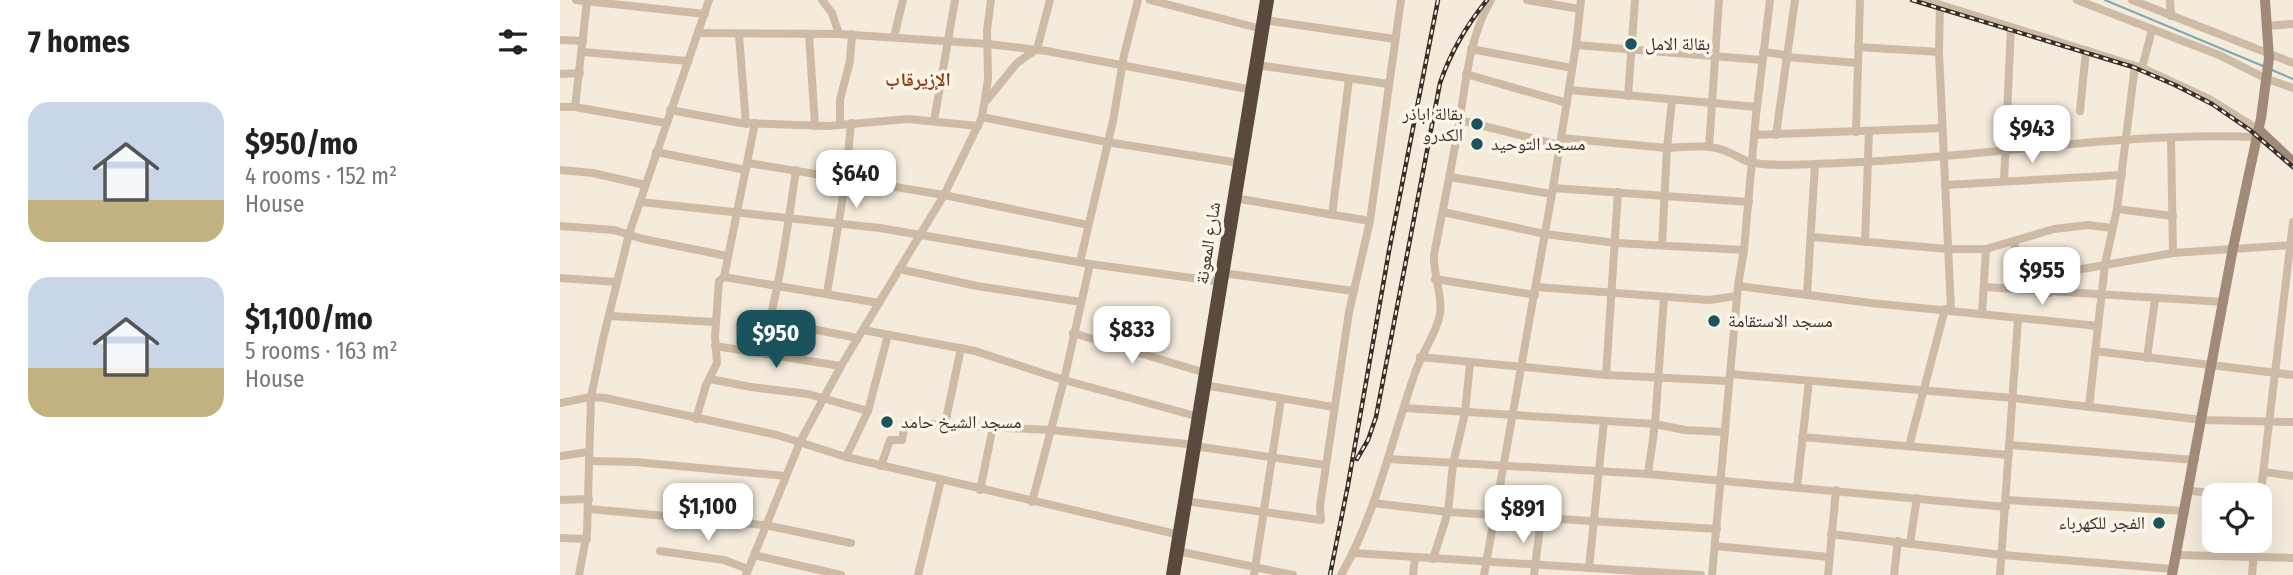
<!DOCTYPE html>
<html lang="en">
<head>
<meta charset="utf-8">
<style>
  body { margin:0; font-family:"Fira Sans Condensed","Noto Naskh Arabic",sans-serif; background:#f2f2f2; color:#222; height:100vh; display:flex; flex-direction:column; font-size:26px; white-space:nowrap }
  * { box-sizing:border-box; margin:0 }
  p { font-size:23px; color:#767676 }
  .icon { flex:none; width:38px; height:38px; fill:none; stroke:currentColor; stroke-width:2; stroke-linecap:round; stroke-linejoin:round }
  .map { position:relative; flex:1; overflow:hidden }
  .panel { display:flex; flex-direction:column; background:#fff; width:560px }
  .panel>* { flex:none }
  .controls { position:absolute; left:1642px; top:483px; display:grid; gap:14px }
  .controls a { display:grid; place-items:center; width:70px; height:70px; border-radius:14px; background:#fff; box-shadow:0 7px 28px #0002; font-size:35px }
  .price { position:absolute; translate:-50% -60px; padding:0 16px; border-radius:14px; background:#fff; color:#222; font-size:23px; line-height:46px; filter:drop-shadow(0 2px 4px #0008) }
  .price::after { content:''; position:absolute; left:50%; top:42px; width:21px; height:16px; margin-left:-10px; background:inherit; clip-path:polygon(0 0,100% 0,50% 100%) }
  .price.selected { background:#1a535d; color:#fff }
  ul { padding:0; list-style:none }
  li { display:flex; align-items:center; gap:21px; height:175px; padding:0 28px }
  li span { display:grid; place-items:center; flex:none; width:196px; height:140px; border-radius:21px; color:#555 }
  li>.icon { margin-inline-start:auto }
  span .icon { width:84px; height:84px; fill:#fffc; stroke-width:1 }
  li b { font-size:30px }
  h2 { display:flex; justify-content:space-between; align-items:center; height:84px; padding:0 28px; font-size:30px }
  main { display:flex; flex:1; min-height:0 }
  .map>svg:first-child { display:block }
</style>
</head>
<body>
<main>
<section class="panel">
<h2>7 homes<svg class="icon" aria-label="filters" viewBox="0 0 24 24"><path d="M4 7h16M4 17h16"/><circle cx="9" cy="7" r="2"/><circle cx="15" cy="17" r="2"/></svg></h2>
<ul>
<li><span style="background:linear-gradient(#c9d6e8 70%,#c2b280 0)"><svg class="icon" aria-label="home" viewBox="0 0 24 24"><path d="M3 11l9-7 9 7M6 9v11h12V9"/></svg></span><div><b>$950/mo</b><p>4 rooms · 152 m²</p><p>House</p></div></li>
<li><span style="background:linear-gradient(#c9d6e8 65%,#c2b280 0)"><svg class="icon" aria-label="home" viewBox="0 0 24 24"><path d="M3 11l9-7 9 7M6 9v11h12V9"/></svg></span><div><b>$1,100/mo</b><p>5 rooms · 163 m²</p><p>House</p></div></li>
</ul>
</section>
<div class="map">
<svg width="1733" height="575" viewBox="0 0 1733 575">
  <rect width="100%" height="100%" fill="#f4ebdb"/>
  <g fill="none" stroke-linecap="round" stroke-linejoin="round">
    <g stroke="#78abb3" stroke-width="2">
      <path d="M 1545,0 L 1703,66"/>
      <path d="M 1712,70 L 1733,79"/>
    </g>
    <g stroke="#cdbba6" stroke-width="8">
      <path d="M 16,0 L 145,14"/>
      <path d="M 262,0 L 272,13 L 279,34"/>
      <path d="M 590,0 L 694,27"/>
      <path d="M 967,0 L 1020,9"/>
      <path d="M 1365,0 L 1582,68 L 1649,99 L 1699,130"/>
      <path d="M 1517,0 L 1659,55 L 1707,79 L 1733,88"/>
      <path d="M 1572,0 L 1733,63"/>
      <path d="M 1610,0 L 1611,16"/>
      <path d="M 1380,5 L 1379,52 L 1391,310"/>
      <path d="M 704,20 L 835,39"/>
      <path d="M 1706,26 L 1733,24"/>
      <path d="M 138,33 L 279,34 L 428,44 L 487,51 L 693,90"/>
      <path d="M 249,34 L 255,126"/>
      <path d="M 179,35 L 186,124"/>
      <path d="M 334,37 L 343,0"/>
      <path d="M 0,40 L 23,41"/>
      <path d="M 1016,45 L 1202,60"/>
      <path d="M 1298,47 L 1379,52"/>
      <path d="M 911,49 L 1012,68"/>
      <path d="M 23,52 L 128,61"/>
      <path d="M 1203,52 L 1226,55"/>
      <path d="M 1226,57 L 1297,63"/>
      <path d="M 697,65 L 829,84"/>
      <path d="M 1582,68 L 1592,30"/>
      <path d="M 0,74 L 20,73"/>
      <path d="M 906,74 L 1007,103"/>
      <path d="M 1009,90 L 1197,107"/>
      <path d="M 1068,96 L 1075,0"/>
      <path d="M 427,100 L 457,63 L 477,49 L 490,0"/>
      <path d="M 0,107 L 15,107 L 106,123"/>
      <path d="M 15,107 L 27,1"/>
      <path d="M 110,110 L 181,123 L 268,126 L 348,119 L 418,126"/>
      <path d="M 1520,111 L 1526,50"/>
      <path d="M 422,117 L 547,142 L 673,162"/>
      <path d="M 900,120 L 999,145"/>
      <path d="M 374,121 L 395,0"/>
      <path d="M 280,124 L 280,100 L 290,61 L 292,34"/>
      <path d="M 1296,132 L 1300,0"/>
      <path d="M 1194,135 L 1382,128"/>
      <path d="M 1216,135 L 1235,0"/>
      <path d="M 1001,138 L 1107,148 L 1112,100"/>
      <path d="M 1611,139 L 1613,253"/>
      <path d="M 1149,147 L 1159,0"/>
      <path d="M 96,152 L 186,170"/>
      <path d="M 188,163 L 384,195 L 528,225"/>
      <path d="M 0,170 L 33,173 L 85,185"/>
      <path d="M 890,177 L 992,194"/>
      <path d="M 1444,181 L 1451,27"/>
      <path d="M 1385,185 L 1562,175"/>
      <path d="M 993,188 L 1189,202"/>
      <path d="M 674,198 L 810,221"/>
      <path d="M 81,202 L 320,228 L 530,264 L 654,281"/>
      <path d="M 1557,209 L 1613,216"/>
      <path d="M 883,212 L 985,234 L 1056,243 L 1184,250"/>
      <path d="M 772,215 L 789,79"/>
      <path d="M 0,226 L 54,230 L 83,239 L 167,256"/>
      <path d="M 1252,237 L 1388,249 L 1426,249 L 1494,229 L 1528,225 L 1552,228"/>
      <path d="M 1453,241 L 1457,252 L 1490,269 L 1505,272 L 1613,253 L 1733,245"/>
      <path d="M 1305,242 L 1309,131"/>
      <path d="M 1102,245 L 1107,148 C 1128,147 1151,143 1170,153 C 1178,156 1185,162 1194,163 C 1221,167 1251,164 1279,163 C 1417,159 1560,131 1697,137"/>
      <path d="M 520,262 L 553,121 L 564,55 L 578,0"/>
      <path d="M 339,269 L 417,286 L 521,302"/>
      <path d="M 663,273 L 793,291"/>
      <path d="M 164,277 L 319,303"/>
      <path d="M 0,278 L 57,282"/>
      <path d="M 875,279 L 975,295"/>
      <path d="M 1178,286 L 1311,303 L 1538,326"/>
      <path d="M 976,287 L 1149,300 L 1177,296"/>
      <path d="M 1424,287 L 1664,302"/>
      <path d="M 267,293 L 286,178 L 291,123"/>
      <path d="M 1489,293 L 1490,269"/>
      <path d="M 1247,295 L 1255,164"/>
      <path d="M 1422,314 L 1426,249"/>
      <path d="M 49,316 L 155,322"/>
      <path d="M 211,321 L 298,338"/>
      <path d="M 303,330 L 415,351 L 504,380 L 632,415"/>
      <path d="M 513,333 L 639,371"/>
      <path d="M 155,346 L 281,366"/>
      <path d="M 1535,351 L 1733,375"/>
      <path d="M 201,352 C 219,293 227,231 236,170"/>
      <path d="M 860,357 L 1046,375 L 1169,381"/>
      <path d="M 1587,358 L 1595,299"/>
      <path d="M 1170,374 L 1453,398 L 1643,420 L 1733,422"/>
      <path d="M 1046,375 L 1058,192"/>
      <path d="M 150,379 L 191,387 L 248,394 L 308,411"/>
      <path d="M 644,385 L 773,407"/>
      <path d="M 0,403 L 31,397 L 45,398 L 217,435 L 286,457 L 620,535"/>
      <path d="M 1529,407 L 1545,264 L 1557,209 L 1575,66"/>
      <path d="M 844,408 L 1095,424 L 1125,430 L 1165,432"/>
      <path d="M 136,419 L 146,385 L 157,363 L 155,336 L 159,281 L 164,277 L 195,123"/>
      <path d="M 385,424 L 401,348"/>
      <path d="M 1242,437 L 1449,455"/>
      <path d="M 1450,445 L 1635,460"/>
      <path d="M 634,446 L 765,465"/>
      <path d="M 1349,446 L 1385,309"/>
      <path d="M 0,456 L 29,452"/>
      <path d="M 286,457 L 308,411 L 328,335"/>
      <path d="M 828,459 L 1088,474 L 1446,507"/>
      <path d="M 29,461 L 76,462 L 226,476"/>
      <path d="M 321,466 L 330,440 L 342,440 L 345,423 L 491,430 L 627,444"/>
      <path d="M 1704,472 L 1733,476"/>
      <path d="M 1088,474 L 1095,424 L 1104,297"/>
      <path d="M 1237,487 L 1249,381"/>
      <path d="M 420,490 L 433,427"/>
      <path d="M 1630,491 L 1677,495"/>
      <path d="M 0,500 L 29,499"/>
      <path d="M 1447,500 L 1625,511"/>
      <path d="M 625,501 L 761,520 L 760,506 L 789,312 L 810,221 L 841,0"/>
      <path d="M 472,502 L 504,380 L 530,264"/>
      <path d="M 813,503 L 888,512 L 1157,529"/>
      <path d="M 1699,507 L 1733,222"/>
      <path d="M 29,509 L 205,525 L 291,543"/>
      <path d="M 1271,534 L 1442,555 L 1613,569"/>
      <path d="M 0,538 L 27,539"/>
      <path d="M 1350,543 L 1357,498"/>
      <path d="M 1155,546 L 1269,557"/>
      <path d="M 100,551 L 164,560 L 188,569"/>
      <path d="M 617,551 L 733,575"/>
      <path d="M 793,553 L 1141,575"/>
      <path d="M 194,555 L 281,575"/>
      <path d="M 1616,555 L 1733,558"/>
      <path d="M 873,559 L 888,512 L 893,464 L 905,413 L 910,363"/>
      <path d="M 1029,568 L 1044,421"/>
      <path d="M 19,575 L 27,532 L 31,397 L 43,339 L 69,234 L 149,0"/>
      <path d="M 186,575 L 240,442 L 281,366 L 384,195 L 422,117 L 428,79 L 427,30 L 431,0"/>
      <path d="M 358,575 L 381,480"/>
      <path d="M 694,575 L 721,399"/>
      <path d="M 781,575 C 817,512 831,441 855,373 C 862,352 876,335 880,314 C 883,296 873,275 874,255 C 882,213 891,171 898,129 C 906,85 908,39 931,0"/>
      <path d="M 853,575 L 855,557"/>
      <path d="M 924,575 L 993,188 L 1016,45 L 1021,0"/>
      <path d="M 974,575 L 981,518"/>
      <path d="M 1152,575 L 1178,286 L 1184,250 L 1196,115 L 1210,0"/>
      <path d="M 1268,575 L 1276,490"/>
      <path d="M 1334,575 L 1338,541"/>
      <path d="M 1440,575 L 1458,319"/>
      <path d="M 1692,575 L 1695,541"/>
    </g>
    <g stroke="#a18a77" stroke-width="10">
      <path d="M 1699,130 L 1733,162"/>
      <path d="M 1612,575 L 1673,248 L 1701,118 L 1709,58 L 1705,0"/>
    </g>
    <path stroke="#5a493e" stroke-width="14" d="M 613,575 L 707,0"/>
    <g stroke="#392e28" stroke-width="4.5">
      <g id="rail">
        <path d="M 1352,0 L 1573,67 L 1615,85 L 1652,104 L 1690,130 L 1733,167"/>
        <path d="M 797,459 L 808,440 L 816,417 L 880,83 C 891,51 906,26 927,0"/>
        <path d="M 770,575 L 788,485 L 829,251 L 878,0"/>
      </g>
    </g>
    <use href="#rail" stroke="#fbf4e8" stroke-width="2" stroke-dasharray="5" stroke-linecap="butt"/>
  </g>
  <g fill="#1a535d" stroke="#fbf4e8" stroke-width="2.5">
    <circle cx="1071" cy="44" r="7"/>
    <circle cx="917" cy="124" r="7"/>
    <circle cx="917" cy="144" r="7"/>
    <circle cx="1154" cy="321" r="7"/>
    <circle cx="327" cy="422" r="7"/>
    <circle cx="1599" cy="523" r="7"/>
  </g>
  <g text-anchor="middle" dominant-baseline="central" stroke-width="7" stroke-linejoin="round" paint-order="stroke">
    <g font-size="18" fill="#392e28" stroke="#fbf4e8" text-anchor="start">
      <text x="1085" y="44">بقالة الامل</text>
      <text x="903" y="114" text-anchor="end">بقالة اباذر<tspan x="903" dy="21">الكدرو</tspan></text>
      <text x="931" y="144">مسجد التوحيد</text>
      <text x="1168" y="321">مسجد الاستقامة</text>
      <text x="341" y="422">مسجد الشيخ حامد</text>
      <text x="1585" y="523" text-anchor="end">الفجر للكهرباء</text>
    </g>
    <g font-size="18" fill="#392e28" stroke="#fbf4e8">
      <text transform="translate(648 243) rotate(-81)">شارع المعونة</text>
    </g>
    <g font-size="19" font-weight="bold" fill="#8e401a" stroke="#fbf4e8">
      <text x="358" y="79">الإزيرقاب</text>
    </g>
  </g>
</svg>
<div class="controls">
<a><svg class="icon" aria-label="locate" viewBox="0 0 24 24"><circle cx="12" cy="12" r="6"/><path d="M12 2v4M12 18v4M2 12h4M18 12h4"/></svg></a>
</div>
<b class="price" style="left:1472px;top:165px">$943</b>
<b class="price" style="left:296px;top:210px">$640</b>
<b class="price" style="left:1482px;top:307px">$955</b>
<b class="price" style="left:572px;top:366px">$833</b>
<b class="price selected" style="left:216px;top:370px">$950</b>
<b class="price" style="left:148px;top:543px">$1,100</b>
<b class="price" style="left:963px;top:545px">$891</b>
</div>
</main>
</body>
</html>
